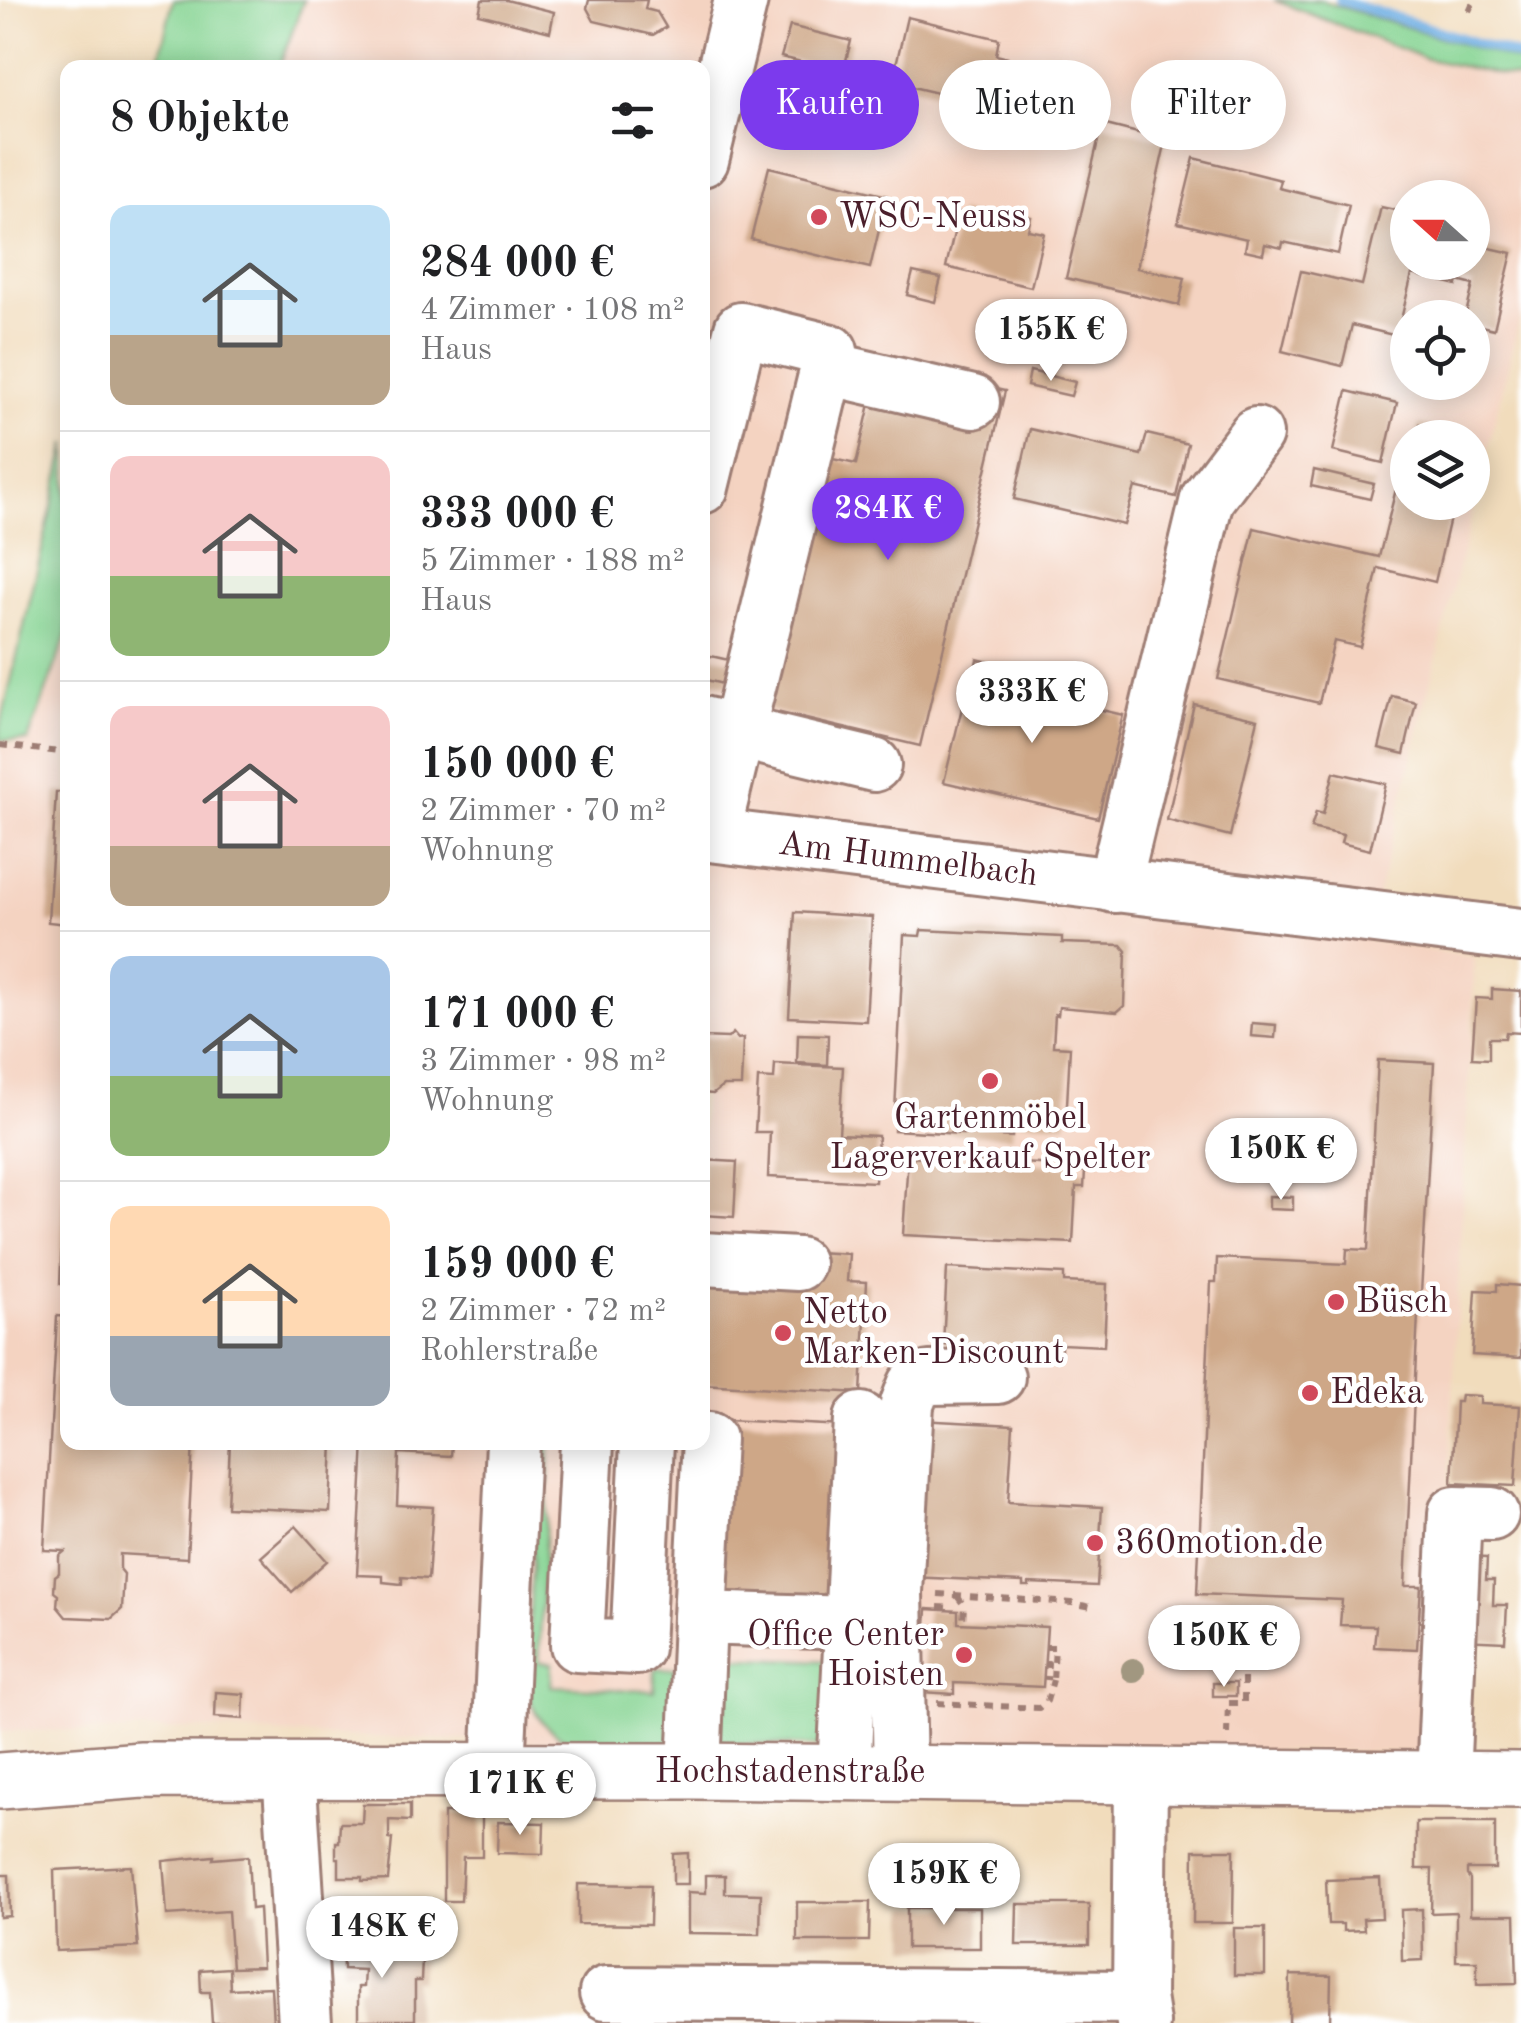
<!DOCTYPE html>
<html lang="de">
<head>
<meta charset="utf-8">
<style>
  body { margin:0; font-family:"Old Standard TT",serif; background:#f6f6f6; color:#202124; height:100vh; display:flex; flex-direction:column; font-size:38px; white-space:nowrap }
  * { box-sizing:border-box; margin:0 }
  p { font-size:32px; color:#757577 }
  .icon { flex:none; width:55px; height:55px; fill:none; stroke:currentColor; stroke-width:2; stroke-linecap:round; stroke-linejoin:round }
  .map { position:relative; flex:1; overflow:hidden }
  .drawer { position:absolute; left:60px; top:60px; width:650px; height:1390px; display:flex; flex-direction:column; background:#fff; border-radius:20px; box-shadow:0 5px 25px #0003 }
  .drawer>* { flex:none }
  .hud { position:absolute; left:740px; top:60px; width:630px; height:90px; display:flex; gap:20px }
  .needle { width:65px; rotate:291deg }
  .fabs { position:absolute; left:1390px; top:180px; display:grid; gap:20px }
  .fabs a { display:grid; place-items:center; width:100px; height:100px; border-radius:50%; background:#fff; box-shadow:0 5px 25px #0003; font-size:50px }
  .price { position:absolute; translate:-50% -85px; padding:0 22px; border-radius:35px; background:#fff; color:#222; font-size:32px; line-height:65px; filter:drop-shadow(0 2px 5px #0008) }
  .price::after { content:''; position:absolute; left:50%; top:60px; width:30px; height:22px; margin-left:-15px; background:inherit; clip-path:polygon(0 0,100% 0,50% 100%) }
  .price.selected { background:#7c3aed; color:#fff }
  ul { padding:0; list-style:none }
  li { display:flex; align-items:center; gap:30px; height:250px; padding:0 50px }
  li+li { border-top:2px solid #e0e0e0 }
  li span { display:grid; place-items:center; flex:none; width:280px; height:200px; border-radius:20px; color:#555 }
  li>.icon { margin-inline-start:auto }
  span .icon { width:120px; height:120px; fill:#fffc; stroke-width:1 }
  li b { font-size:42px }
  h2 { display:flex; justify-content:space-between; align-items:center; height:120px; padding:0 50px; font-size:42px }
  .tag { padding:0 35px; border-radius:45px; background:#fff; box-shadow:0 5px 25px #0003; font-size:35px; line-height:90px }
  .tag.selected { background:#7c3aed; color:#fff }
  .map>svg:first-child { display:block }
</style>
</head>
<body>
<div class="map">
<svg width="1521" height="2023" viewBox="0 0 1521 2023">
  <rect width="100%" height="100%" fill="#fff"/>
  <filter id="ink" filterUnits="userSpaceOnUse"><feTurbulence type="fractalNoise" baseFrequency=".01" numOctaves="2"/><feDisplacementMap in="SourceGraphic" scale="20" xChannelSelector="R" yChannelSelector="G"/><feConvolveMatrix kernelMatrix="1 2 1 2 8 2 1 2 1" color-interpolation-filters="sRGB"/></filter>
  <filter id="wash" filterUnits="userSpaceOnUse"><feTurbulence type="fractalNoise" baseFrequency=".0048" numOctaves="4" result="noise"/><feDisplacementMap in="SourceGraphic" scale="40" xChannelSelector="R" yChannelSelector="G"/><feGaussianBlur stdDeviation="2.25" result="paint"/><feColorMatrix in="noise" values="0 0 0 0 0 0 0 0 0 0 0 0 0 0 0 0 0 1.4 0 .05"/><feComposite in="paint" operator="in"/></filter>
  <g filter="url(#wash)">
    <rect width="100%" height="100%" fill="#f1dcbc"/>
    <path fill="#f4d3c1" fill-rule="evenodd" d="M 304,0 L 1274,0 L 1427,59 L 1521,79 L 1521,314 L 1367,940 L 1475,957 L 1435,1752 L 681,1747 L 303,1735 L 212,1729 L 0,1731 L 0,747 L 28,740 L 67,634 L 68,1442 L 702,1442 L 702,68 L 279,67 ZM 1408,198 L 1472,198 L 1472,262 L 1408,262 ZM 1408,318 L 1472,318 L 1472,382 L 1408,382 ZM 1408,438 L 1472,438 L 1472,502 L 1408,502 Z"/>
    <g fill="#86d493" stroke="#687a5f" stroke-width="2.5">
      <path d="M 173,0 L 304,0 L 279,67 L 157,67 Z"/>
      <path d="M 1274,0 L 1319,0 L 1521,62 L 1521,79 L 1427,59 Z"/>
      <path d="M 67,443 L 67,634 L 28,741 L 0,740 L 0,728 Z"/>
      <path d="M 537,1443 L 550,1443 L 539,1662 L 552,1663 L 551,1686 L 654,1691 L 655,1668 L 680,1669 L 676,1744 L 572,1742 C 545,1732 531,1712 527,1685 Z"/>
      <path d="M 714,1657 L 833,1661 L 830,1747 L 711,1742 Z"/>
    </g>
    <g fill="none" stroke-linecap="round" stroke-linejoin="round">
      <path stroke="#70afe3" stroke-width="10" d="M 1340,0 L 1521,57"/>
    </g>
    <g id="blocks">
      <g fill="#cea787">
        <path d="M 482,0 L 506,0 L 554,12 L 550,32 L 479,14 Z"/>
        <path d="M 589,0 L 647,0 L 645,9 L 657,12 L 666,27 L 653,35 L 594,21 L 587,8 Z"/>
        <path d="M 907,17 L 999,39 L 996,55 L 1045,67 L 1026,139 L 977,126 L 983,104 L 892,82 Z"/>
        <path d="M 790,26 L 851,41 L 843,72 L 781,57 Z"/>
        <path d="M 1102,124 L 1166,140 L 1137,268 L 1185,278 L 1179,305 L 1066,278 Z"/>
        <path d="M 1194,158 L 1281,180 L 1279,188 L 1349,205 L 1338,254 L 1283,242 L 1282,248 L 1265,244 L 1263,254 L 1245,250 L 1247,239 L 1178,223 Z"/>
        <path d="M 769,167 L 887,196 L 870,268 L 751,239 Z"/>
        <path d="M 1381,207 L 1408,213 L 1408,262 L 1472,262 L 1472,244 L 1512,253 L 1494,329 L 1472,324 L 1472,318 L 1465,318 L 1473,285 L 1458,281 L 1457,285 L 1412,274 L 1397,336 L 1352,325 L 1342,366 L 1282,351 L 1301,271 L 1362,285 Z"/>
        <path d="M 959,212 L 1009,224 L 1012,213 L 1031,217 L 1028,230 L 1044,233 L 1031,287 L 946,267 Z"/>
        <path d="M 913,272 L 941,278 L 935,302 L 907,295 Z"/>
        <path d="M 1030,371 L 1075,382 L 1071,396 L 1027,386 Z"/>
        <path d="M 977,385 L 1005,391 L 920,746 L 768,710 L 828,458 L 856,464 L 873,391 Z"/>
        <path d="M 1347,391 L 1397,403 L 1383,463 L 1333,451 Z"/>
        <path d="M 1419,424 L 1469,436 L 1469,438 L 1416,438 Z"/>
        <path d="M 1030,429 L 1141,455 L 1147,434 L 1188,444 L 1176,497 L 1135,487 L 1124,525 L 1014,499 Z"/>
        <path d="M 1314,470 L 1374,484 L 1370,499 L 1311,486 Z"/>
        <path d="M 1396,489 L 1408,492 L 1408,502 L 1426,502 L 1424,512 L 1450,518 L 1435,582 L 1378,568 L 1360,647 L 1334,641 L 1319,703 L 1218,679 L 1254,528 L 1379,557 Z"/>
        <path d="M 702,654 L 733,661 L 727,685 L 702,679 Z"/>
        <path d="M 977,659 L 1005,666 L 1000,686 L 1123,715 L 1098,818 L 944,782 L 969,679 L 973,679 Z"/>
        <path d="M 1392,696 L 1416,702 L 1404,754 L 1379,748 Z"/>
        <path d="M 1194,704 L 1258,719 L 1230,836 L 1167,820 Z"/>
        <path d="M 1334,772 L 1386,784 L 1370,850 L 1341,843 L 1343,835 L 1311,828 L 1316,812 L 1323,814 Z"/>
        <path d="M 56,792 L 68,792 L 68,924 L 48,922 Z"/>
        <path d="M 795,912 L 872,917 L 866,1021 L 789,1017 Z"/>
        <path d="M 921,930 L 1062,937 L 1062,943 L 1121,945 L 1126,951 L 1124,1006 L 1117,1012 L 1059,1007 L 1058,1015 L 1055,1014 L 1053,1046 L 1070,1047 L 1066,1124 L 1013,1121 L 1012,1137 L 894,1130 L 904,935 L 920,936 Z"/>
        <path d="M 1492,989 L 1521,991 L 1521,1033 L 1506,1032 L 1505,1038 L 1489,1038 L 1489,1059 L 1472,1058 L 1476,998 L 1492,999 Z"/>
        <path d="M 1252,1023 L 1276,1025 L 1275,1038 L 1251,1036 Z"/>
        <path d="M 733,1033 L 738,1039 L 743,1038 L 741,1086 L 723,1086 L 713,1094 L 702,1093 L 702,1037 L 728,1038 Z"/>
        <path d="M 798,1034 L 828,1035 L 827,1065 L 797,1063 Z"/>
        <path d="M 1378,1060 L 1434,1063 L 1421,1293 L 1419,1293 L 1405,1586 L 1421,1586 L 1417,1649 L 1374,1647 L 1376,1626 L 1340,1625 L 1342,1600 L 1197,1594 L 1211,1282 L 1216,1282 L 1217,1258 L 1346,1264 L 1347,1249 L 1368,1250 Z"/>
        <path d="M 775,1064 L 843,1067 L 839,1134 L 878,1136 L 875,1182 L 768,1177 L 770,1132 L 755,1132 L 758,1078 L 774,1079 Z"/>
        <path d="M 908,1157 L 1078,1166 L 1077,1171 L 1085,1171 L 1084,1187 L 1076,1187 L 1073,1243 L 903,1235 Z"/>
        <path d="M 702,1160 L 737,1162 L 734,1217 L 702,1215 Z"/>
        <path d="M 64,1196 L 68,1196 L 68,1285 L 60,1284 Z"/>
        <path d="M 1269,1196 L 1293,1197 L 1293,1210 L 1269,1209 Z"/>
        <path d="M 801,1251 L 849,1254 L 847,1281 L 867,1282 L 861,1393 L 702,1384 L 702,1273 Z"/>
        <path d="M 947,1268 L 1064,1274 L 1064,1282 L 1107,1284 L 1104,1346 L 1061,1344 L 1061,1352 L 943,1345 Z"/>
        <path d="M 1497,1284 L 1521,1286 L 1521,1358 L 1472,1355 L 1476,1290 L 1497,1291 Z"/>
        <path d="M 57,1316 L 68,1317 L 68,1442 L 193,1442 L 187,1558 L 120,1554 L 120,1569 L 124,1574 L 122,1609 L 111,1619 L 66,1617 L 57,1606 L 58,1595 L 54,1592 L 55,1576 L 59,1573 L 59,1556 L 65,1551 L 44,1550 Z"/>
        <path d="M 1461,1395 L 1480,1396 L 1480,1404 L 1520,1406 L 1515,1486 L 1452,1483 L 1456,1402 L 1460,1402 Z"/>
        <path d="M 727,1420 L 845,1426 L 835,1606 L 716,1600 Z"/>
        <path d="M 918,1420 L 1013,1425 L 1008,1502 L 1102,1507 L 1097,1586 L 1029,1583 L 1029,1586 L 1023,1586 L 1023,1582 L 910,1577 Z"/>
        <path d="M 230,1442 L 333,1442 L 330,1512 L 227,1507 Z"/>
        <path d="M 364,1442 L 452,1442 L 451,1456 L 399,1453 L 397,1505 L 433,1507 L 428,1579 L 402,1577 L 402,1584 L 383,1582 L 383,1576 L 357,1575 Z"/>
        <path d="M 296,1526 L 327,1561 L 292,1592 L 261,1557 Z"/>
        <path d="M 1464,1557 L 1487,1558 L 1486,1580 L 1494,1580 L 1493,1605 L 1507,1605 L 1505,1642 L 1460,1640 Z"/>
        <path d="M 927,1609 L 958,1611 L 958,1623 L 1047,1627 L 1043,1687 L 954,1683 L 954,1694 L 922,1692 Z"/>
        <rect x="1213" y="1683" width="23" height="13"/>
        <path d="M 216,1692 L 244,1694 L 243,1719 L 215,1717 Z"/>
        <path d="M 363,1804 L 410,1804 L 410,1821 L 389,1820 L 389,1839 L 392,1839 L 388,1880 L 362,1881 L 362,1877 L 339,1877 L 339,1858 L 336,1858 L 336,1842 L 339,1842 L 340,1823 L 362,1823 Z"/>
        <path d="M 444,1813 L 482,1813 L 482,1857 L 463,1857 L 461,1901 L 444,1901 Z"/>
        <path d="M 498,1822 L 544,1823 L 543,1854 L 497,1853 Z"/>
        <path d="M 1416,1822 L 1495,1822 L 1495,1869 L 1467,1869 L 1467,1875 L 1470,1879 L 1470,1915 L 1515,1915 L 1517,1983 L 1477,1984 L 1477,1961 L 1456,1961 L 1456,1912 L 1431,1913 L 1432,1869 L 1416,1869 Z"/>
        <path d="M 1194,1850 L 1234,1850 L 1233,1923 L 1193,1923 Z"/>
        <path d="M 688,1853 L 688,1884 L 673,1884 L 673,1854 Z"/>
        <path d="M 214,1856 L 213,1859 L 248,1856 L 251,1909 L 259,1908 L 262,1967 L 232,1968 L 228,1911 L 167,1915 L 163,1861 Z"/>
        <path d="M 131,1866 L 138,1947 L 56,1951 L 54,1870 Z"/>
        <path d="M 0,1875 L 9,1875 L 10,1916 L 0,1917 Z"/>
        <path d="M 706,1875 L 725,1875 L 725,1893 L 761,1894 L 760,1934 L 688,1933 L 688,1892 L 706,1893 Z"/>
        <path d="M 1380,1878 L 1382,1918 L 1363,1919 L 1364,1930 L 1343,1931 L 1343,1924 L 1328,1924 L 1326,1880 Z"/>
        <path d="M 578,1884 L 651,1885 L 650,1925 L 578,1924 Z"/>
        <path d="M 797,1902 L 870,1902 L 869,1941 L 797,1941 Z"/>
        <path d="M 1017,1904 L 1089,1904 L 1089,1945 L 1016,1945 Z"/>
        <rect x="907" y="1908" width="73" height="40"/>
        <path d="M 1422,1909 L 1423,1960 L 1402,1961 L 1401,1910 Z"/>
        <rect x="1234" y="1928" width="31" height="47"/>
        <path d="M 378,1937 L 379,1959 L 422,1959 L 421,1981 L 415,1981 L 415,2020 L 358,2020 L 358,1987 L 363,1987 L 364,1970 L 343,1969 L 342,1938 Z"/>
        <path d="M 229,1968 L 230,1989 L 271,1987 L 273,2023 L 212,2023 L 210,1992 L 201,1992 L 200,1970 Z"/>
        <path d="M 1290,1975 L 1331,1976 L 1330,2023 L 1289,2023 Z"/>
      </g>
    </g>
  </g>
  <g filter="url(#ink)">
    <use href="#blocks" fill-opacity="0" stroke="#9e7e74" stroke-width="2.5"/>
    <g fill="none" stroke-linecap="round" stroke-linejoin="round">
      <g stroke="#9e7e74" stroke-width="58">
        <g id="minor">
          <path d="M 702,160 L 741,0"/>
          <path d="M 827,368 L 973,402"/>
          <path d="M 702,487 L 741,329 L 831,351 L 738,732 L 702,723"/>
          <path d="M 702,834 L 1521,935"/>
          <path d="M 713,835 L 738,732 L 874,765"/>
          <path d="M 1114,886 L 1207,499 L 1256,434"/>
          <path d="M 702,1259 L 798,1264"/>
          <path d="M 587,1442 L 577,1645 L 637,1648 L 647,1442"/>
          <path d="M 700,1618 L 709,1439"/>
          <path d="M 289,1770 L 305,2023"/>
          <path d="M 498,1770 L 513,1442"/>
          <path d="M 694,1771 L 700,1618 L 850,1623"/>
          <path d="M 844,1773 L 861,1419"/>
          <path d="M 900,1773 L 896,1592 L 907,1404 L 914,1386 L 929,1378 L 998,1377"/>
          <path d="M 1141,1775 L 1139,1997 L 1143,2023"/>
          <path d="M 1443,1779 L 1455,1513 L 1492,1514"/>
          <path d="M 606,1993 L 1139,1997"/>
        </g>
      </g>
      <g stroke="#9e7e74" stroke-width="60">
        <path id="major" d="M 0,1781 L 142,1770 L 694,1771 L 1521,1780"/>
      </g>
      <g stroke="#9e7e74" stroke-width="6" stroke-dasharray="8 8" stroke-linecap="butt">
        <path d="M 1469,11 L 1474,0"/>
        <path d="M 0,745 L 68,753"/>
        <path d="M 938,1594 L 1072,1603 L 1096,1608"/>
        <path d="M 957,1596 L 964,1605 L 963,1623"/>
        <path d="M 938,1607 L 952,1608 L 952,1611"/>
        <path d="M 1046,1647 L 1055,1647 L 1053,1680 L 1047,1680"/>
        <path d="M 1045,1663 L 1048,1663 L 1047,1680"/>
        <path d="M 937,1703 L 1039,1708 L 1047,1701 L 1053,1680"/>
        <path d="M 1227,1734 L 1228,1703 L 1244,1703 L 1244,1674 L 1235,1628"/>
      </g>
      <use href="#minor" stroke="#fff" stroke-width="52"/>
      <use href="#major" stroke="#fff" stroke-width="55"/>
    </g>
    <circle fill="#a19780" cx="1133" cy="1670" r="12"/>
  </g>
  <g fill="#d1495b" stroke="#fff" stroke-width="4">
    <circle cx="819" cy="217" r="10"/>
    <circle cx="990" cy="1081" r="10"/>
    <circle cx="1336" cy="1302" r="10"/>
    <circle cx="783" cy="1333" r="10"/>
    <circle cx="1310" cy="1393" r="10"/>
    <circle cx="1095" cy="1543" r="10"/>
    <circle cx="964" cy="1655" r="10"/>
  </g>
  <g text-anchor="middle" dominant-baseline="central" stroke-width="9" stroke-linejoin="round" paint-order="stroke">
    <g font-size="35" fill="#4a1f2b" stroke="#fff" text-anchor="start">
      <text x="839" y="217">WSC-Neuss</text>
      <text x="990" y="1118" text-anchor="middle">Gartenmöbel<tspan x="990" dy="40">Lagerverkauf Spelter</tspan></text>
      <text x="1356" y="1302">Büsch</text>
      <text x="803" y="1313">Netto<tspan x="803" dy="40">Marken-Discount</tspan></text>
      <text x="1330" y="1393">Edeka</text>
      <text x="1115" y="1543">360motion.de</text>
      <text x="944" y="1635" text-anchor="end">Office Center<tspan x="944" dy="40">Hoisten</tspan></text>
    </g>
    <g font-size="35" fill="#4a1f2b" stroke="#fff">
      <text transform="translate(908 860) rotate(7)">Am Hummelbach</text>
      <text x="790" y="1772">Hochstadenstraße</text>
    </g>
  </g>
</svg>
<div class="fabs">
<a><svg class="needle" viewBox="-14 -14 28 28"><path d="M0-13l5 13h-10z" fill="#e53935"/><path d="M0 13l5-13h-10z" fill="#757577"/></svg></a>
<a><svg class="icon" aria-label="locate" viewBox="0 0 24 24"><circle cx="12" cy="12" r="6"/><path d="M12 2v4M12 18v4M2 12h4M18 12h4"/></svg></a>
<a><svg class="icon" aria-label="layers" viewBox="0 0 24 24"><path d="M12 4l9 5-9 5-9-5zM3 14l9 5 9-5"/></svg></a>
</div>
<b class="price" style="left:1051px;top:384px">155K €</b>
<b class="price selected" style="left:888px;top:563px">284K €</b>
<b class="price" style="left:1032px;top:746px">333K €</b>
<b class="price" style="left:1281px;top:1203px">150K €</b>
<b class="price" style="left:1224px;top:1690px">150K €</b>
<b class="price" style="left:520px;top:1838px">171K €</b>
<b class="price" style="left:944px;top:1928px">159K €</b>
<b class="price" style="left:382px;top:1981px">148K €</b>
<div class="hud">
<a class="tag selected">Kaufen</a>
<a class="tag">Mieten</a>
<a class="tag">Filter</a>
</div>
<section class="drawer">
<h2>8 Objekte<svg class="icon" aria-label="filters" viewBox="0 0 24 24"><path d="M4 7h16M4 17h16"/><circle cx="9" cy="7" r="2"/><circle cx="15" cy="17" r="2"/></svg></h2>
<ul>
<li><span style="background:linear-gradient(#bfe0f5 65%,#b9a48a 0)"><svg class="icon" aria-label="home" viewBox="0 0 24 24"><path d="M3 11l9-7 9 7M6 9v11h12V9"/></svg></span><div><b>284 000 €</b><p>4 Zimmer · 108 m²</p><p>Haus</p></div></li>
<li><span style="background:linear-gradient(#f6c9c9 60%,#8fb573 0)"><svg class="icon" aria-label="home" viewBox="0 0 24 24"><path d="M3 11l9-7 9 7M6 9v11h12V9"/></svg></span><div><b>333 000 €</b><p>5 Zimmer · 188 m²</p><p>Haus</p></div></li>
<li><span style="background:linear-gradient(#f6c9c9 70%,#b9a48a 0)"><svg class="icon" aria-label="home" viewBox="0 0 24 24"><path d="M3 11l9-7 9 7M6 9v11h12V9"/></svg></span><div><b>150 000 €</b><p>2 Zimmer · 70 m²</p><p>Wohnung</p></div></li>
<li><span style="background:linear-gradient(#a9c7e8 60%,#8fb573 0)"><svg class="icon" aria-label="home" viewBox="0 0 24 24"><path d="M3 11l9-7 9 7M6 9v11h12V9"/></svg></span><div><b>171 000 €</b><p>3 Zimmer · 98 m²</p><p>Wohnung</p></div></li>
<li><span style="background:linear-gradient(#ffd9b3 65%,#9aa5b1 0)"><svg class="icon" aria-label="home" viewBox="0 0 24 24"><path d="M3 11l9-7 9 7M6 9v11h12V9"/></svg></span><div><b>159 000 €</b><p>2 Zimmer · 72 m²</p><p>Rohlerstraße</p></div></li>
</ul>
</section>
</div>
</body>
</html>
